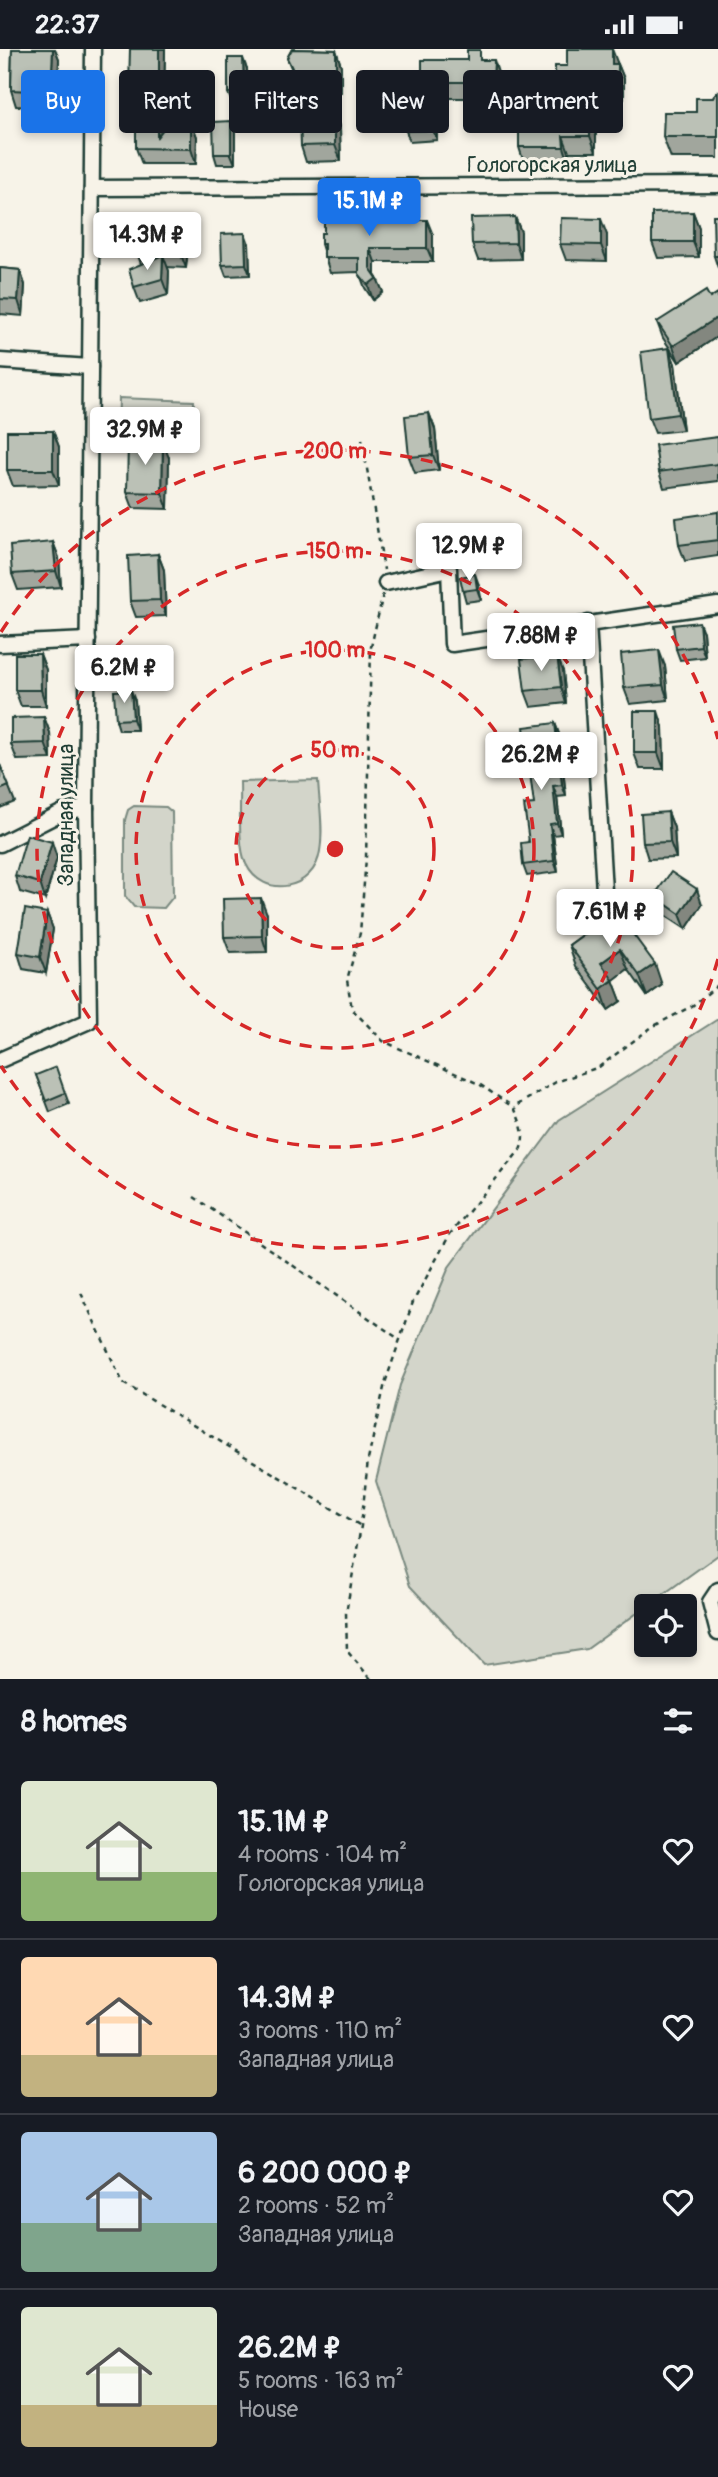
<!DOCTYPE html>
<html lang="en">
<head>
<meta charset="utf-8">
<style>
  body { margin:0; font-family:Pangolin,sans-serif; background:#20242c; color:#f1f3f6; height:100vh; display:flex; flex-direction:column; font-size:26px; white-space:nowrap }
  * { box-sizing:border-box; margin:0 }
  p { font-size:23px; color:#9ea1a6 }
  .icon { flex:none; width:38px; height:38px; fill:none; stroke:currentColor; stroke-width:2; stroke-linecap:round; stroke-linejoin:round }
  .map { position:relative; height:1630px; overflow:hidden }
  .sheet { display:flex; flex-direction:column; background:#171b24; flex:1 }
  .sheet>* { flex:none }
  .top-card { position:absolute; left:21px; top:21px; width:677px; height:63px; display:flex; gap:14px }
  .controls { position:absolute; left:634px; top:1545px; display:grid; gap:14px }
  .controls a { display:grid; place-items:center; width:63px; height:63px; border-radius:7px; background:#171b24; box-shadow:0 4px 10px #0003; font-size:35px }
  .price { position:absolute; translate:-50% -60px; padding:0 16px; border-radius:7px; background:#fff; color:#222; font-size:23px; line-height:46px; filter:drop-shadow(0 2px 4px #0008) }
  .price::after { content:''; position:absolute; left:50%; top:42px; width:21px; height:16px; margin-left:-10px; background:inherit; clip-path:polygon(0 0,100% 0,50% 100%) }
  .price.selected { background:#1a73e8; color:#fff }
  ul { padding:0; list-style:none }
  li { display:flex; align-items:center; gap:21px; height:175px; padding:0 21px }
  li+li { border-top:2px solid #363941 }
  li span { display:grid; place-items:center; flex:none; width:196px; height:140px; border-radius:7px; color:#555 }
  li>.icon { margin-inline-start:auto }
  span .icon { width:84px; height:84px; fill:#fffc; stroke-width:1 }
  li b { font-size:30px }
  h2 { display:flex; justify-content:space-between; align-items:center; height:84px; padding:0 21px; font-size:30px }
  .pill { padding:0 24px; border-radius:7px; background:#171b24; box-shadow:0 4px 10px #0003; font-size:24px; line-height:63px }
  .pill.selected { background:#1a73e8; color:#fff }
  .status { display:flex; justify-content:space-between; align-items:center; height:49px; padding:0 35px; background:#171b24; direction:ltr }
  .status svg { height:19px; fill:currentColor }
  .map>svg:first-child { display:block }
</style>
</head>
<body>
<div class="status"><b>22:37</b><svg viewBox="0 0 49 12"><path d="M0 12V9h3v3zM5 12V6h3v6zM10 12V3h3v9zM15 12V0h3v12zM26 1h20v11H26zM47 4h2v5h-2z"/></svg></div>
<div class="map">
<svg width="718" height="1630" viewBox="0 0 718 1630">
  <rect width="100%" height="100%" fill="#f7f3e8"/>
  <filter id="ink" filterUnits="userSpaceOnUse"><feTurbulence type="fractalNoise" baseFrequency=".0143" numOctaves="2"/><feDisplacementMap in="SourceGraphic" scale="14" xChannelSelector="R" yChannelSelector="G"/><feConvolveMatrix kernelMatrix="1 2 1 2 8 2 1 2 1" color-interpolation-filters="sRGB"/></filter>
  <g filter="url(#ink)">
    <g fill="#d3d5ca" stroke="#79897f" stroke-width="2">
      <path d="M 119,349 L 194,352 L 193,390 L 118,388 Z"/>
      <path d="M 318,731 C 319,753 324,780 320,802 C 315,841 263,851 246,815 C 237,795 241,756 240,733 Z"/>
      <path d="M 134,757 L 166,758 L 172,763 L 173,848 L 164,859 L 134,858 L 125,847 L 125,771 L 128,761 Z"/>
      <path d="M 718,970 L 718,1506 L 587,1600 L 484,1616 L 410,1537 L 376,1432 L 400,1336 L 449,1218 L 559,1071 Z"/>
    </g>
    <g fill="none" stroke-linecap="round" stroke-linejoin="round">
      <g stroke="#1f3d34" stroke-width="19">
        <g id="minor">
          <path d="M 92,139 L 718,136"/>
          <path d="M 0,312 L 90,318"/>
          <path d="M 386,534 L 449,520 L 452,595 L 718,556"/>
          <path d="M 588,574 L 604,842"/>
          <path d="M 0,595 L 88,591"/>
          <path d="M 0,795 L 63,763 L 86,759"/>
          <path d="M 0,1011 L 89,972 L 86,759 L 93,0"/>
          <path d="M 718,1541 L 710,1553 L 718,1584"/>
        </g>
      </g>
      <g stroke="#1f3d34" stroke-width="2.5" stroke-dasharray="5 5" stroke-linecap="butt">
        <path d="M 362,390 L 384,521"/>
        <path d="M 383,545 L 371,598 L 366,809 L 360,884 L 347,931 L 352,960 L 383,992 L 479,1035 L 513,1058"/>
        <path d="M 194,1148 L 399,1290"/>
        <path d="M 81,1244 L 123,1334 L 361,1477"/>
        <path d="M 371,1630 L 347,1602 L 346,1564 L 361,1477 L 368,1411 L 385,1334 L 413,1253 L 450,1185 L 520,1101 C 527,1086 520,1073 514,1058 L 556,1033 L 599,1018 L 652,978 L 692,957 L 718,936"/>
      </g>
      <use href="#minor" stroke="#f7f3e8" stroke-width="14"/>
    </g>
    <g fill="#a1a69d" stroke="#1f3d34" stroke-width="2">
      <path d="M 12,0 L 55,0 L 59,10 L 57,59 L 16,57 L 11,41 Z"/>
      <path d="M 165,0 L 164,54 L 135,53 L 129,37 Z"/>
      <path d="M 292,0 L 336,1 L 341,17 L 341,43 L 298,43 L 292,27 L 292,21 L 287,9 Z"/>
      <path d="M 483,11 L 499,27 L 499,49 L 428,49 L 422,33 Z"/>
      <path d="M 617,13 L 624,30 L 624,50 L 561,51 L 555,36 L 567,17 Z"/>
      <path d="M 247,20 L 248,54 L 232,54 L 228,44 Z"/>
      <path d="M 718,43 L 718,109 L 671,109 L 663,88 L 696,63 L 713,49 Z"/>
      <path d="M 590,61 L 596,77 L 596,103 L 569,103 L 569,114 L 524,114 L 519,98 L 531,75 Z"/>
      <path d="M 335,65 L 340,81 L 341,112 L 306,113 L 301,97 Z"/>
      <path d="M 189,67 L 197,88 L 196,115 L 142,115 L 136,99 L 141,81 L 157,69 L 162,82 Z"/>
      <path d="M 436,67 L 437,91 L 410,93 L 406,82 Z"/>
      <path d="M 231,72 L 235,83 L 235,115 L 217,115 L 214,105 Z"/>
      <path d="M 693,163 L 699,179 L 699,208 L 658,209 L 652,193 Z"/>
      <path d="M 373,166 L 375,171 L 433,186 L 433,213 L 375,213 L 375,226 L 383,243 L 373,251 L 365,239 L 359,223 L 330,224 L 321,195 L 324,184 Z"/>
      <path d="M 515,168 L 521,183 L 521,210 L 478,211 L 472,195 Z"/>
      <path d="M 607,186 L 607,212 L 566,211 L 560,195 Z"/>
      <path d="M 189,187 L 186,219 L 167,218 L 169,222 L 168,246 L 140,254 L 134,238 L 141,215 L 136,201 Z"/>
      <path d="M 249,195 L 250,226 L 226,227 L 222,216 Z"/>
      <path d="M 714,207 L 718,207 L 718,219 Z"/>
      <path d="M 0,219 L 20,221 L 25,236 L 23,267 L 0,265 Z"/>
      <path d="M 718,244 L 718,287 L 679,313 L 663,289 L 657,273 L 710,249 Z"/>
      <path d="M 669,299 L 675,315 L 683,381 L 655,384 L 649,369 Z"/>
      <path d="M 429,364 L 435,380 L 439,421 L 415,424 L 409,408 Z"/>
      <path d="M 53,382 L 59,398 L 59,436 L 13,437 L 7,421 Z"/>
      <path d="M 718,388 L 718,432 L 664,439 L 659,423 Z"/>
      <path d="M 169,409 L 168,460 L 133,459 L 127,443 Z"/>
      <path d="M 718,463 L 718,507 L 685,512 L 679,496 Z"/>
      <path d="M 53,493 L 59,509 L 61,538 L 18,541 L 12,525 Z"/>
      <path d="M 158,505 L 164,521 L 166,567 L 136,568 L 130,552 Z"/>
      <path d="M 479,536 L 481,551 L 466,553 L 463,542 Z"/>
      <path d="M 703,583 L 705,608 L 680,611 L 676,600 Z"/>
      <path d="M 40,605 L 46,621 L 46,657 L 21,657 L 15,641 Z"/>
      <path d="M 665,617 L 668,651 L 630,655 L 624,639 Z"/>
      <path d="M 563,622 L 566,654 L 531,658 L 525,642 Z"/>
      <path d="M 135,652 L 137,681 L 119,681 L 116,671 Z"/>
      <path d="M 44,668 L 50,684 L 51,710 L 17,711 L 11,695 Z"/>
      <path d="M 555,674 L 559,685 L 566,747 L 557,748 L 561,785 L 553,786 L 558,823 L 527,827 L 523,816 Z"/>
      <path d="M 663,678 L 664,720 L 640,720 L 634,704 Z"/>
      <path d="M 0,716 L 15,753 L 0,759 Z"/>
      <path d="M 668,763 L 674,779 L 676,809 L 648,810 L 643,794 Z"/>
      <path d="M 57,809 L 45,850 L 20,843 L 15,827 Z"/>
      <path d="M 654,847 L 702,856 L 686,880 L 660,863 Z"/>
      <path d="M 616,862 L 662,936 L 647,947 L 628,920 L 613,931 L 621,952 L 608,961 L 576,917 L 569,896 Z"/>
      <path d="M 47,864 L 53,880 L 46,924 L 23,920 L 18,904 Z"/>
      <path d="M 267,865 L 267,903 L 230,904 L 224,888 Z"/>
      <path d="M 36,1026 L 65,1044 L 69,1055 L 50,1063 Z"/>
    </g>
    <g fill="#83877f" stroke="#1f3d34" stroke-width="2">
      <path d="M 53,0 L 55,0 L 59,10 L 57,59 L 51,43 Z"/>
      <path d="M 159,0 L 165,0 L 164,54 L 159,38 Z"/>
      <path d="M 612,0 L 617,13 L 618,31 L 612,15 Z"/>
      <path d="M 336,1 L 341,17 L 341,43 L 336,27 Z"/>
      <path d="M 243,9 L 247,20 L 248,54 L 244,43 Z"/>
      <path d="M 494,11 L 499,27 L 499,49 L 493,33 Z"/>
      <path d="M 618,15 L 624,30 L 624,50 L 618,35 Z"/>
      <path d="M 432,56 L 436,67 L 437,91 L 433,81 Z"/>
      <path d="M 590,61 L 596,77 L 596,103 L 590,87 Z"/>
      <path d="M 335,65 L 340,81 L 341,112 L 335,96 Z"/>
      <path d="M 157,69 L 163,85 L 157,88 Z"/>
      <path d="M 191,72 L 197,88 L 196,115 L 191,100 Z"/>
      <path d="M 231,72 L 235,83 L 235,115 L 231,105 Z"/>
      <path d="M 563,87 L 569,103 L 569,114 L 564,98 Z"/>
      <path d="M 693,163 L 699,179 L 699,208 L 693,193 Z"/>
      <path d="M 515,168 L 521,183 L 521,210 L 516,194 Z"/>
      <path d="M 601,170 L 607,186 L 607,212 L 601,196 Z"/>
      <path d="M 183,171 L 189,187 L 186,219 L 180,203 Z"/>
      <path d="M 427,171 L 433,186 L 433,213 L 427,199 Z"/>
      <path d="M 245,184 L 249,195 L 250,226 L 246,215 Z"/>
      <path d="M 370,199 L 375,213 L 375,230 L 377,229 L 383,243 L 373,251 L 368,236 L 370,219 Z"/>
      <path d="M 163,206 L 169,222 L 168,246 L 162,230 Z"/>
      <path d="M 20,221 L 25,236 L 23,267 L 18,251 Z"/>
      <path d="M 718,268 L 718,287 L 679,313 L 673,297 Z"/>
      <path d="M 669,299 L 675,315 L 683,381 L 678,365 Z"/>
      <path d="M 429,364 L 435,380 L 439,421 L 433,406 Z"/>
      <path d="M 53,382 L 59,398 L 59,436 L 53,421 Z"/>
      <path d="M 163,393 L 169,409 L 168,460 L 162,444 Z"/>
      <path d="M 53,493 L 59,509 L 61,538 L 56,522 Z"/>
      <path d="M 158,505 L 164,521 L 166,567 L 160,551 Z"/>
      <path d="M 475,525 L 479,536 L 481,551 L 477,540 Z"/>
      <path d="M 699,573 L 703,583 L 705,608 L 701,597 Z"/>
      <path d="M 659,601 L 665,617 L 668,651 L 663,636 Z"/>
      <path d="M 40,605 L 46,621 L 46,657 L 41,641 Z"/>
      <path d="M 557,606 L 563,622 L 566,654 L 561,638 Z"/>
      <path d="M 131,641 L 135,652 L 137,681 L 133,670 Z"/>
      <path d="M 658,662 L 663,678 L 664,720 L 658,704 Z"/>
      <path d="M 44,668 L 50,684 L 51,710 L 45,694 Z"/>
      <path d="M 555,674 L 559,685 L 566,747 L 562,736 Z"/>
      <path d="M 553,737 L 557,748 L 561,785 L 557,774 Z"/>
      <path d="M 668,763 L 674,779 L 676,809 L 670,793 Z"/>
      <path d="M 550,775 L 553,786 L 558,823 L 554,812 Z"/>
      <path d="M 52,793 L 57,809 L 45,850 L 40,834 Z"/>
      <path d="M 697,840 L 702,856 L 686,880 L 680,865 Z"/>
      <path d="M 261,849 L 267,865 L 267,903 L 262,887 Z"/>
      <path d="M 47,864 L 53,880 L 46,924 L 40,908 Z"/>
      <path d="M 620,900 L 628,920 L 610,934 L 613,931 L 621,952 L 608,961 L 601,940 L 601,914 Z"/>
      <path d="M 655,915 L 662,936 L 647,947 L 639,926 Z"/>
    </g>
    <g fill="#bbc1b6" stroke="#1f3d34" stroke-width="2">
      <path d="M 12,0 L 53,0 L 51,43 L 11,41 Z"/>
      <path d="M 130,0 L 159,0 L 159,38 L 129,37 Z"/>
      <path d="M 292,0 L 336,1 L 336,27 L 292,27 L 292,19 L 287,9 Z"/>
      <path d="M 567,0 L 612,0 L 612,15 L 618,15 L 618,35 L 555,36 L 555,17 L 567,17 Z"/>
      <path d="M 467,1 L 480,1 L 480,11 L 494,11 L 493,33 L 422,33 L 422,11 L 467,11 Z"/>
      <path d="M 228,9 L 243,9 L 244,43 L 228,44 Z"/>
      <path d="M 718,43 L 718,88 L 663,88 L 664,63 L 696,63 L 696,49 L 713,49 L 715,45 Z"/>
      <path d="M 432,56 L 433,81 L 406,82 L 405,58 Z"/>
      <path d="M 565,61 L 590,61 L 590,87 L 563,87 L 564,98 L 519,98 L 519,75 L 531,75 L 531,68 L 566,67 Z"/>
      <path d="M 181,63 L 189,67 L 191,72 L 191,100 L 136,99 L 136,81 L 141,81 L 141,69 L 157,69 L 157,88 L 174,66 Z"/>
      <path d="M 335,65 L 335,96 L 301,97 L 300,66 Z"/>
      <path d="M 231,72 L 231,105 L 214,105 L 213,73 Z"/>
      <path d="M 693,163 L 693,193 L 652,193 L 652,164 Z"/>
      <path d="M 324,166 L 373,166 L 373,171 L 427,171 L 427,199 L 370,199 L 370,219 L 377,229 L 368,236 L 359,225 L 359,209 L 324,209 L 324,195 L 321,195 L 321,184 L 324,184 Z"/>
      <path d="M 713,166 L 718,166 L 718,207 L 714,207 Z"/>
      <path d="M 140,167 L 183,171 L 180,203 L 136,201 Z"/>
      <path d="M 515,168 L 516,194 L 472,195 L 471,169 Z"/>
      <path d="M 561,169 L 601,170 L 601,196 L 560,195 Z"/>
      <path d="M 245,184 L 246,215 L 222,216 L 221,185 Z"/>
      <path d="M 163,206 L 162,230 L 134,238 L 129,220 Z"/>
      <path d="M 0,219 L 20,221 L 18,251 L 0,250 Z"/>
      <path d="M 706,242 L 710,249 L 718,244 L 718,268 L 673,297 L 657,273 Z"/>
      <path d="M 669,299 L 678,365 L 649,369 L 641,303 Z"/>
      <path d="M 429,364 L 433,406 L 409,408 L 405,367 Z"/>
      <rect x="7" y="382" width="46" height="39"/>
      <path d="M 718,388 L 718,415 L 659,423 L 655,396 Z"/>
      <path d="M 128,392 L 163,393 L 162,444 L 127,443 Z"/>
      <path d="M 718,463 L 718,491 L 679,496 L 676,469 Z"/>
      <path d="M 53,493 L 56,522 L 12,525 L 10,497 Z"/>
      <path d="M 158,505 L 160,551 L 130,552 L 128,507 Z"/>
      <path d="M 475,525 L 477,540 L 463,542 L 460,528 Z"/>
      <path d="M 699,573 L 701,597 L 676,600 L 673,576 Z"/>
      <path d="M 659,601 L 663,636 L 624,639 L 621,605 Z"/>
      <path d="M 15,605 L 40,605 L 41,641 L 15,641 Z"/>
      <path d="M 557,606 L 561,638 L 525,642 L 521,610 Z"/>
      <path d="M 131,641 L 133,670 L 116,671 L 114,642 Z"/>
      <rect x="634" y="662" width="24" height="42"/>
      <path d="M 44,668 L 45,694 L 11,695 L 11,669 Z"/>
      <path d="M 555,674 L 562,736 L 553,737 L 557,774 L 550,775 L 554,812 L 523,816 L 521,794 L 529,793 L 524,756 L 534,755 L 524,678 Z"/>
      <path d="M 0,716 L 9,737 L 0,741 Z"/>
      <path d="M 668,763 L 670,793 L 643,794 L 641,765 Z"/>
      <path d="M 27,786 L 52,793 L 40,834 L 15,827 Z"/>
      <path d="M 671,823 L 697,840 L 680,865 L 654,847 Z"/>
      <path d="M 261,849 L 262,887 L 224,888 L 223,850 Z"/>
      <path d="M 25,860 L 47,864 L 40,908 L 18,904 Z"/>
      <path d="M 616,862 L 655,915 L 639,926 L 620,900 L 601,914 L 613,931 L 601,940 L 569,896 Z"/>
      <path d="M 56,1018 L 65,1044 L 46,1052 L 36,1026 Z"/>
    </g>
  </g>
  <g fill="none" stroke="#d62828" stroke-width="3.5" stroke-dasharray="12 9">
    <circle cx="335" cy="800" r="99"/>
    <circle cx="335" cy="800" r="199"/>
    <circle cx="335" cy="800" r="298"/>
    <path d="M718 910A398 398 0 0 1 1 1017M1 583A398 398 0 0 1 718 690"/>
  </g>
  <g text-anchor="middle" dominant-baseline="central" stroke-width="6" stroke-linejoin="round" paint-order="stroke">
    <g font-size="21" fill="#1f3d34" stroke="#f7f3e8">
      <text x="552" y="116">Гологорская улица</text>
      <text transform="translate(66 766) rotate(-90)">Западная улица</text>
    </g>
  </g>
  <circle cx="335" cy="800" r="10" fill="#d62828" stroke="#f7f3e8" stroke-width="3.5"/>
  <g font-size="21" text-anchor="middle" font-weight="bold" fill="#d62828" stroke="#f7f3e8" stroke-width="6" stroke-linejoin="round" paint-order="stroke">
    <text x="335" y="409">200 m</text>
    <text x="335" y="509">150 m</text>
    <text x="335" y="608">100 m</text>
    <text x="335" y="708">50 m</text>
  </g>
</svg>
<div class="controls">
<a><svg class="icon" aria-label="locate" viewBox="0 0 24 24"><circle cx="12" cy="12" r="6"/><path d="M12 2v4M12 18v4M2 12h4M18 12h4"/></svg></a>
</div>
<b class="price selected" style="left:369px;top:189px">15.1M ₽</b>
<b class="price" style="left:147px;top:223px">14.3M ₽</b>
<b class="price" style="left:145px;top:418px">32.9M ₽</b>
<b class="price" style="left:469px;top:534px">12.9M ₽</b>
<b class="price" style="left:541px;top:624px">7.88M ₽</b>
<b class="price" style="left:124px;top:656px">6.2M ₽</b>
<b class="price" style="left:541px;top:743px">26.2M ₽</b>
<b class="price" style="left:610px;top:900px">7.61M ₽</b>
<div class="top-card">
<a class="pill selected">Buy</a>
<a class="pill">Rent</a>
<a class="pill">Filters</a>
<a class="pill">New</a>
<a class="pill">Apartment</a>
</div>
</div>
<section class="sheet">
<h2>8 homes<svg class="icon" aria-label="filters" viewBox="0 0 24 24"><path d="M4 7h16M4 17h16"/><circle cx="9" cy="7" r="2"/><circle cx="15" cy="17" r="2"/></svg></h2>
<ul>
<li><span style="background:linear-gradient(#dfe7d0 65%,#8fb573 0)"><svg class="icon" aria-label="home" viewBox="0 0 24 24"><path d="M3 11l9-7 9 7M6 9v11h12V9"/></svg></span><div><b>15.1M ₽</b><p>4 rooms · 104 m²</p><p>Гологорская улица</p></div><svg class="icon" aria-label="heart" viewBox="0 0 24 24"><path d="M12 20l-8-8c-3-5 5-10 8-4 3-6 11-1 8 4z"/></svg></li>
<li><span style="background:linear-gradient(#ffd9b3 70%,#c2b280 0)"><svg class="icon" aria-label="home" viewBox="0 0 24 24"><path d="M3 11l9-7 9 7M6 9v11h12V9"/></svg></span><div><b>14.3M ₽</b><p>3 rooms · 110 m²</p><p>Западная улица</p></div><svg class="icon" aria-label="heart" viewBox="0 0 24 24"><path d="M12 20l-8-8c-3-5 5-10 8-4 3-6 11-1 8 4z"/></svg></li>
<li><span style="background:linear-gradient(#a9c7e8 65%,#7fa58c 0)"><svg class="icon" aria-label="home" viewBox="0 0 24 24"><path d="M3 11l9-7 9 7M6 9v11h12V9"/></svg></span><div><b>6 200 000 ₽</b><p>2 rooms · 52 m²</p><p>Западная улица</p></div><svg class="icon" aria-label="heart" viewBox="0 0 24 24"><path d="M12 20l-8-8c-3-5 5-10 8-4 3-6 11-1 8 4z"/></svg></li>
<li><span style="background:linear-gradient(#dfe7d0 70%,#c2b280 0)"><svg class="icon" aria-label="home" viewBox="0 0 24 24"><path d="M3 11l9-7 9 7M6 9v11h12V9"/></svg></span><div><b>26.2M ₽</b><p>5 rooms · 163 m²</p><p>House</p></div><svg class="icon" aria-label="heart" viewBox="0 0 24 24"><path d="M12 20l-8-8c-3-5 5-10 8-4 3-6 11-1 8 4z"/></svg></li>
</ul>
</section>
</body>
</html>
